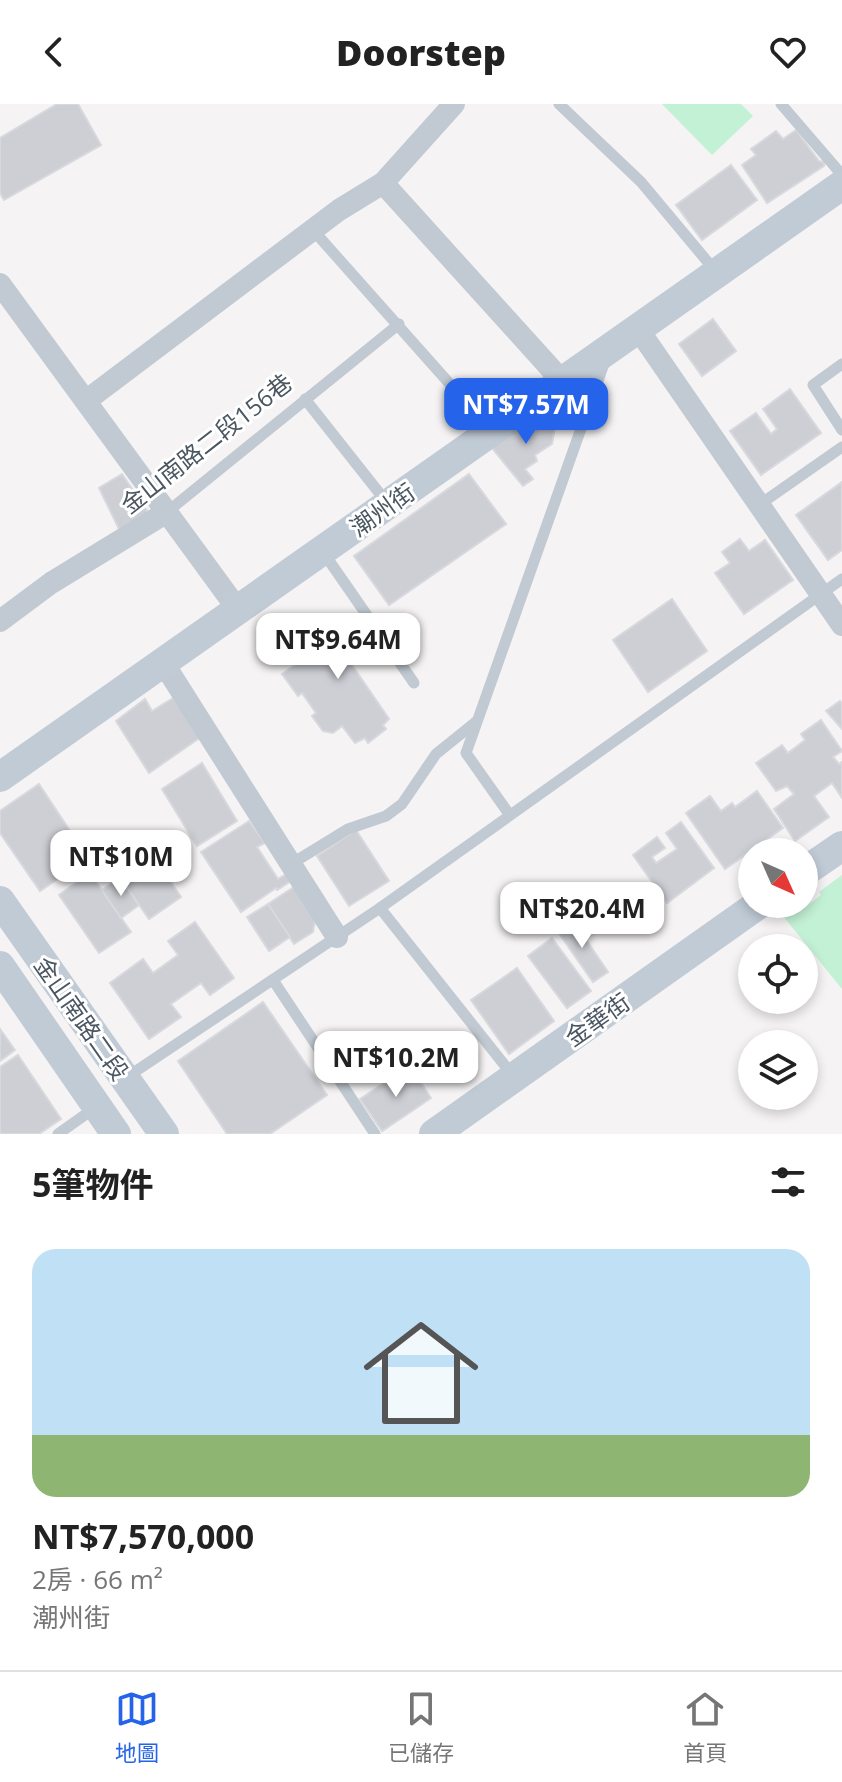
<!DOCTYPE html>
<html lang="zh-TW">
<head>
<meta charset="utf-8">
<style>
  body { margin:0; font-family:"Open Sans","Noto Sans TC",sans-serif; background:#f2f2f2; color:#222; height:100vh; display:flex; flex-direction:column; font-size:30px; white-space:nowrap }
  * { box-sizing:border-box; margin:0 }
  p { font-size:26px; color:#767676 }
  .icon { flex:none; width:44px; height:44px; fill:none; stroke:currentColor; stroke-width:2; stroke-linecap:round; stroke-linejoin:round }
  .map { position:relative; height:1030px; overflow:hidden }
  .panel { display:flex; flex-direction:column; background:#fff; flex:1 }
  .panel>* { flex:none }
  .needle { width:52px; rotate:135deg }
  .buttons { position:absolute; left:738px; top:734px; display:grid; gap:16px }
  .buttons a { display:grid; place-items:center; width:80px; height:80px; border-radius:50%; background:#fff; box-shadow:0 4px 12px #0003; font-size:40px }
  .price { position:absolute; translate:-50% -68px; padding:0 18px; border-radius:16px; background:#fff; color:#222; font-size:26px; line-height:52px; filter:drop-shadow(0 2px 4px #0008) }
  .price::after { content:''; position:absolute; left:50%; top:48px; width:24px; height:18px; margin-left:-12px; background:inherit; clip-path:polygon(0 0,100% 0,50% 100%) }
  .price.on { background:#2563eb; color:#fff }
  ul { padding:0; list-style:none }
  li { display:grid; align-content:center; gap:16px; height:424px; padding:0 32px }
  li span { display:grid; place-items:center; height:248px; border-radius:24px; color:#555 }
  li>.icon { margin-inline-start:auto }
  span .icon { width:144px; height:144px; fill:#fffc; stroke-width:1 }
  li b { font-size:34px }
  h2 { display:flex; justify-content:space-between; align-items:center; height:96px; padding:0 32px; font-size:34px }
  header { display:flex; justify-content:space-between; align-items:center; height:104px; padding:0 32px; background:#fff; font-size:36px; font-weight:800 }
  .dock { display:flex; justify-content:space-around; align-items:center; height:112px; border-top:2px solid #e0e0e0; background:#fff; font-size:22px; color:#767676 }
  .dock a { display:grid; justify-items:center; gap:4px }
  .dock .on { color:#2563eb }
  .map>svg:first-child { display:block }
</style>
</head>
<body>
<header><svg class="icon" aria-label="back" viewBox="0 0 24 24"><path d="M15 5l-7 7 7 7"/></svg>Doorstep<svg class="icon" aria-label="heart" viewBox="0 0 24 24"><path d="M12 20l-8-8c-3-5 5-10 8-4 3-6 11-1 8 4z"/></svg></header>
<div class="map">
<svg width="842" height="1030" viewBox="0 0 842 1030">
  <rect width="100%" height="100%" fill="#f5f3f3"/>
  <g fill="#c3f1d5">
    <path d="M 662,0 L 741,0 L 753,12 L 712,51 Z"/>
    <path d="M 842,771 L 842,885 L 783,812 L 794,803 L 798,809 L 821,791 L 819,788 Z"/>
  </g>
  <g fill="#cdcfd5" stroke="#d7d9de" stroke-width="2">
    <path d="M 57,0 L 78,0 L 101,41 L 4,96 L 0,89 L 0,34 Z"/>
    <path d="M 796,26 L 819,57 L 824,58 L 824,62 L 767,99 L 742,61 L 756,51 L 751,45 L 776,27 L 783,35 Z"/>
    <path d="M 731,61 L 757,96 L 702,136 L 676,101 Z"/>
    <path d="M 713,215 L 736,247 L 702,272 L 679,240 Z"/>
    <path d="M 790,285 L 821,329 L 761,371 L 730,327 L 756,309 L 771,330 L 777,325 L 763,305 Z"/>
    <path d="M 542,306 L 555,323 L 552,340 L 535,351 L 537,357 L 525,365 L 533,375 L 523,382 L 492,344 Z"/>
    <path d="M 122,370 L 150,411 L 121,429 L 99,384 Z"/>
    <path d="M 469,370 L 506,420 L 389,501 L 354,452 Z"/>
    <path d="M 842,378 L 842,446 L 828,456 L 796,411 Z"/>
    <path d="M 740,435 L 749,447 L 765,436 L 793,476 L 744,510 L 715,469 L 730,459 L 722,448 Z"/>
    <path d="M 672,495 L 707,547 L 648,588 L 613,536 Z"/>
    <path d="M 334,513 L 338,519 L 347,515 L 357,518 L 375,543 L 352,561 L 389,615 L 383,621 L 386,625 L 368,639 L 365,634 L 355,639 L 342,622 L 333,629 L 323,627 L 312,612 L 316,609 L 302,589 L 298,592 L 282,570 L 313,548 L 306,533 Z"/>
    <path d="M 173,594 L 201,633 L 149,669 L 116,617 L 145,595 L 152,607 Z"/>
    <path d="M 840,597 L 842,600 L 842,625 L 826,607 Z"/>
    <path d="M 821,616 L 842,647 L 833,653 L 839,660 L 842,658 L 842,694 L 832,679 L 814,692 L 829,713 L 795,737 L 774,705 L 794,690 L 787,682 L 776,687 L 756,659 L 782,641 L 788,649 L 805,636 L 801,630 Z"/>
    <path d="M 202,659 L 237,717 L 197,742 L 162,685 Z"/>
    <path d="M 39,680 L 88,754 L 40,787 L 0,729 L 0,707 Z"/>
    <path d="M 757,687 L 783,724 L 725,765 L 686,709 L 710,692 L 721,707 L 732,699 L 735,703 Z"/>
    <path d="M 249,717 L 265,739 L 257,743 L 278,775 L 286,770 L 291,777 L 277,786 L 276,784 L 241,808 L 201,748 Z"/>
    <path d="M 681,718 L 714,764 L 667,799 L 633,751 L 657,733 L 665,744 L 652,753 L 656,759 L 677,745 L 666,729 Z"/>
    <path d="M 356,726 L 389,777 L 349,802 L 317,752 Z"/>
    <path d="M 143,738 L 181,793 L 149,815 L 109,757 L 131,741 Z"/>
    <path d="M 90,769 L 131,828 L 99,849 L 59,791 Z"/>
    <path d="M 120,774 L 139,801 L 121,814 L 102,786 Z"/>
    <path d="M 294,783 L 315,817 L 313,828 L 294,840 L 268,800 Z"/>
    <path d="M 268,800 L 290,833 L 269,847 L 247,813 Z"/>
    <path d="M 572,815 L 608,868 L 593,878 L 556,825 Z"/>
    <path d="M 195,818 L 234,874 L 210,891 L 201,879 L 171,900 L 181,913 L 149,935 L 110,879 L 143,855 L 153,869 L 178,851 L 168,837 Z"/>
    <path d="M 552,834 L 591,887 L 567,904 L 528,852 Z"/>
    <path d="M 517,864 L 554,917 L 509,950 L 471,896 Z"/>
    <path d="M 263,898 L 327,991 L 270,1030 L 227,1030 L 178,957 Z"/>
    <path d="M 0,925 L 15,946 L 0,957 Z"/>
    <path d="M 18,951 L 61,1015 L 39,1030 L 0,1030 L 0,963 Z"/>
    <path d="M 410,962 L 431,994 L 382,1027 L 360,995 Z"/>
  </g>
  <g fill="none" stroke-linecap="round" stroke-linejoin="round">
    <g stroke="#c1cad2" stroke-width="11">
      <path d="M 559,0 L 641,78 L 717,169"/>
      <path d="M 781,0 L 842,71"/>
      <path d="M 313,126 L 489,324"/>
      <path d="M 842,260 L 813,281 L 842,326"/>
      <path d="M 305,295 L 388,400"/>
      <path d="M 759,401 L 842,343"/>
      <path d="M 167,408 L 399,220"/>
      <path d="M 323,448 L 414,579"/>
      <path d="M 509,710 L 466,649 L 605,257"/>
      <path d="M 291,760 L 348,725 L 386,712 L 402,700 L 436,650 L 477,617"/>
      <path d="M 380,804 L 514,973"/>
      <path d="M 273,876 L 375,1030"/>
      <path d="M 127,973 L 380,804 L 842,475"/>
      <path d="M 58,1030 L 96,1003"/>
    </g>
    <g stroke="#c1cad2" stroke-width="22">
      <path d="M 383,79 L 563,278"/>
      <path d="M 0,180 L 239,507"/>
      <path d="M 638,225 L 842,521"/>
      <path d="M 87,296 L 339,106 L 383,79 L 454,0"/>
      <path d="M 0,517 L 51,479 L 167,408"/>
      <path d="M 164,560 L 337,833"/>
    </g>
    <g stroke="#c1cbd6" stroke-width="30">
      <path d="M 0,673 L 842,81"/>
      <path d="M 804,768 L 842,742"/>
      <path d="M 0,797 L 164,1030"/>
      <path d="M 0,862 L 116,1030"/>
      <path d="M 434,1030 L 759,800"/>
    </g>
  </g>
  <g text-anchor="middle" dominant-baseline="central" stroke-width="6" stroke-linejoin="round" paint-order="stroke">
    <g font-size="24" fill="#4a5661" stroke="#fff">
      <text transform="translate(206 339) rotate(-38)">金山南路二段156巷</text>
      <text transform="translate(382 405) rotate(-35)">潮州街</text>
      <text transform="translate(82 914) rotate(55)">金山南路二段</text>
      <text transform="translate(597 915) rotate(-35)">金華街</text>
    </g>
  </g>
</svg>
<div class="buttons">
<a><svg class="needle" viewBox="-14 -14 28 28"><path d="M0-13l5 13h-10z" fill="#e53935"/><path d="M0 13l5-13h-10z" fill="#767676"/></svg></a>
<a><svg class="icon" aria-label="locate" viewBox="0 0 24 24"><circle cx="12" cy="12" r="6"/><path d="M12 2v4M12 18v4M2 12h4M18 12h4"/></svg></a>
<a><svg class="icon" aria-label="layers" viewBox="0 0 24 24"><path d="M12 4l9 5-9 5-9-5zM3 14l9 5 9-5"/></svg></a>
</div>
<b class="price on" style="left:526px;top:342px">NT$7.57M</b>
<b class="price" style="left:338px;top:577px">NT$9.64M</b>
<b class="price" style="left:121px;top:794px">NT$10M</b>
<b class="price" style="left:582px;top:846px">NT$20.4M</b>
<b class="price" style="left:396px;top:995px">NT$10.2M</b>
</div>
<section class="panel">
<h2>5筆物件<svg class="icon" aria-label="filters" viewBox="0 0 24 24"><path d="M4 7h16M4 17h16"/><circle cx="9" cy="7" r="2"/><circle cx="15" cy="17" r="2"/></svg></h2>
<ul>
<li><span style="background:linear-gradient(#bfe0f5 75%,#8fb573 0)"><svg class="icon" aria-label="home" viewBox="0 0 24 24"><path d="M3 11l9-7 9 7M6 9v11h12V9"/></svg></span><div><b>NT$7,570,000</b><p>2房 · 66 m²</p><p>潮州街</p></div></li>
</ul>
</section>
<nav class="dock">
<a class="on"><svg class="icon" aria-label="map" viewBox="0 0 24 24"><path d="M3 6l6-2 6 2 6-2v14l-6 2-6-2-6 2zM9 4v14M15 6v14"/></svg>地圖</a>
<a><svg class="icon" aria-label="saved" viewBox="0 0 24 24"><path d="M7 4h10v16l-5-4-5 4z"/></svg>已儲存</a>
<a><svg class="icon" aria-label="home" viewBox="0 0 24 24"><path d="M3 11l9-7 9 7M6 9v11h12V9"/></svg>首頁</a>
</nav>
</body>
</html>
